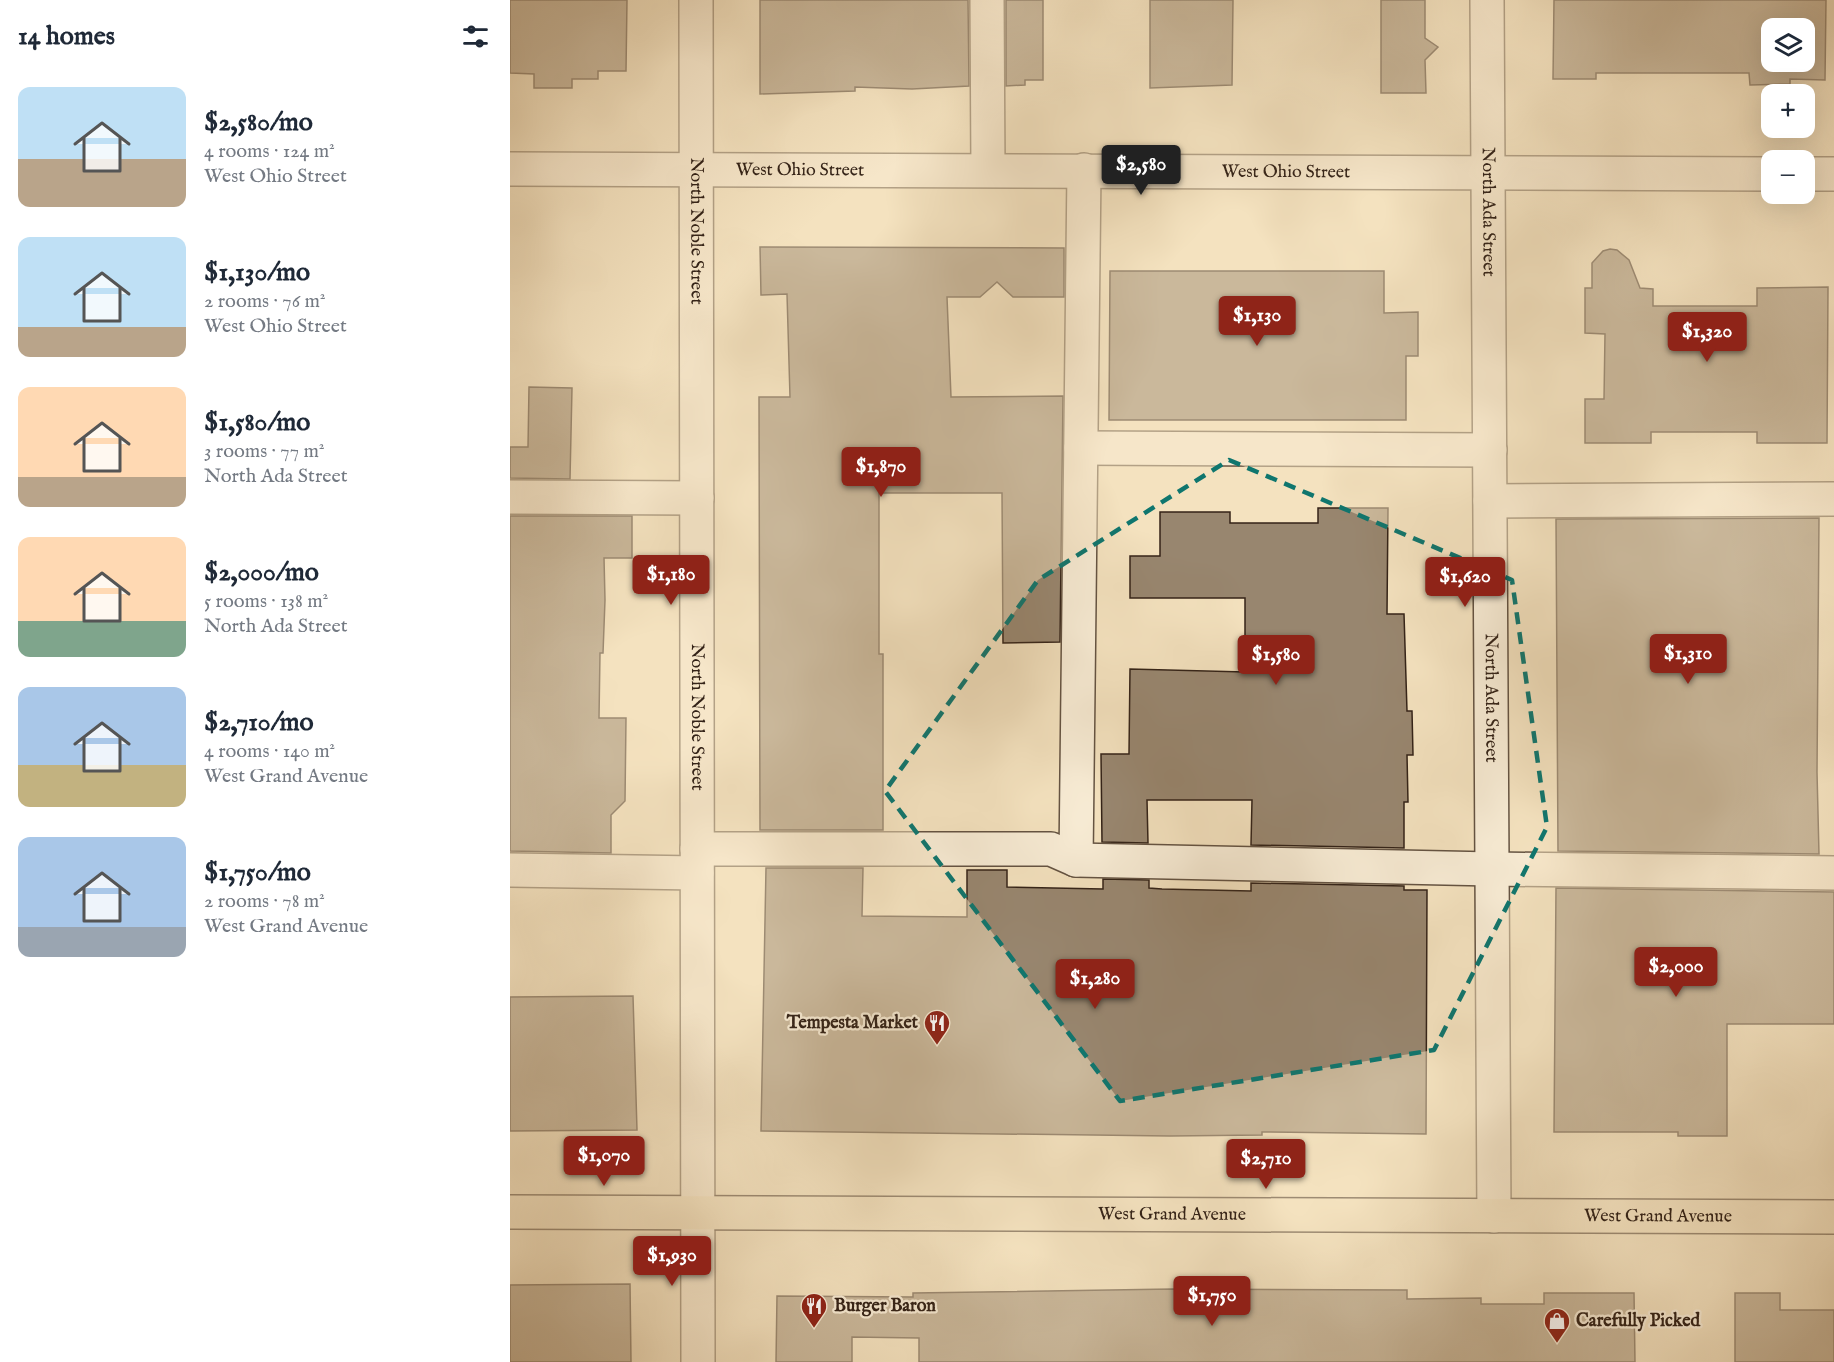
<!DOCTYPE html>
<html lang="en">
<head>
<meta charset="utf-8">
<style>
  body { margin:0; font-family:"IM FELL English",serif; background:#f2f2f3; color:#1f2937; height:100vh; display:flex; flex-direction:column; font-size:22px; white-space:nowrap }
  * { box-sizing:border-box; margin:0 }
  p { font-size:20px; color:#747a83 }
  .icon { flex:none; width:33px; height:33px; fill:none; stroke:currentColor; stroke-width:2; stroke-linecap:round; stroke-linejoin:round }
  .map { position:relative; flex:1; overflow:hidden }
  .sheet { display:flex; flex-direction:column; background:#fff; width:510px }
  .sheet>* { flex:none }
  .tools { position:absolute; left:1251px; top:18px; display:grid; gap:12px }
  .tools a { display:grid; place-items:center; width:54px; height:54px; border-radius:12px; background:#fff; box-shadow:0 6px 24px #0002; font-size:30px }
  .price { position:absolute; translate:-50% -51px; padding:0 14px; border-radius:6px; background:#8f2418; color:#fff; font-size:20px; line-height:39px; filter:drop-shadow(0 2px 3px #0008) }
  .price::after { content:''; position:absolute; left:50%; top:36px; width:18px; height:14px; margin-left:-9px; background:inherit; clip-path:polygon(0 0,100% 0,50% 100%) }
  .price.current { background:#222; color:#fff }
  ul { padding:0; list-style:none }
  li { display:flex; align-items:center; gap:18px; height:150px; padding:0 18px }
  li span { display:grid; place-items:center; flex:none; width:168px; height:120px; border-radius:12px; color:#555 }
  li>.icon { margin-inline-start:auto }
  span .icon { width:72px; height:72px; fill:#fffc; stroke-width:1 }
  li b { font-size:26px }
  h2 { display:flex; justify-content:space-between; align-items:center; height:72px; padding:0 18px; font-size:26px }
  main { display:flex; flex:1; min-height:0 }
  .map>svg:first-child { display:block }
</style>
</head>
<body>
<main>
<section class="sheet">
<h2>14 homes<svg class="icon" aria-label="filters" viewBox="0 0 24 24"><path d="M4 7h16M4 17h16"/><circle cx="9" cy="7" r="2"/><circle cx="15" cy="17" r="2"/></svg></h2>
<ul>
<li><span style="background:linear-gradient(#bfe0f5 60%,#b9a48a 0)"><svg class="icon" aria-label="home" viewBox="0 0 24 24"><path d="M3 11l9-7 9 7M6 9v11h12V9"/></svg></span><div><b>$2,580/mo</b><p>4 rooms · 124 m²</p><p>West Ohio Street</p></div></li>
<li><span style="background:linear-gradient(#bfe0f5 75%,#b9a48a 0)"><svg class="icon" aria-label="home" viewBox="0 0 24 24"><path d="M3 11l9-7 9 7M6 9v11h12V9"/></svg></span><div><b>$1,130/mo</b><p>2 rooms · 76 m²</p><p>West Ohio Street</p></div></li>
<li><span style="background:linear-gradient(#ffd9b3 75%,#b9a48a 0)"><svg class="icon" aria-label="home" viewBox="0 0 24 24"><path d="M3 11l9-7 9 7M6 9v11h12V9"/></svg></span><div><b>$1,580/mo</b><p>3 rooms · 77 m²</p><p>North Ada Street</p></div></li>
<li><span style="background:linear-gradient(#ffd9b3 70%,#7fa58c 0)"><svg class="icon" aria-label="home" viewBox="0 0 24 24"><path d="M3 11l9-7 9 7M6 9v11h12V9"/></svg></span><div><b>$2,000/mo</b><p>5 rooms · 138 m²</p><p>North Ada Street</p></div></li>
<li><span style="background:linear-gradient(#a9c7e8 65%,#c2b280 0)"><svg class="icon" aria-label="home" viewBox="0 0 24 24"><path d="M3 11l9-7 9 7M6 9v11h12V9"/></svg></span><div><b>$2,710/mo</b><p>4 rooms · 140 m²</p><p>West Grand Avenue</p></div></li>
<li><span style="background:linear-gradient(#a9c7e8 75%,#9aa5b1 0)"><svg class="icon" aria-label="home" viewBox="0 0 24 24"><path d="M3 11l9-7 9 7M6 9v11h12V9"/></svg></span><div><b>$1,750/mo</b><p>2 rooms · 78 m²</p><p>West Grand Avenue</p></div></li>
</ul>
</section>
<div class="map">
<svg width="1324" height="1362" viewBox="0 0 1324 1362">
  <rect width="100%" height="100%" fill="#f4e2bf"/>
  <filter id="stains"><feTurbulence type="fractalNoise" baseFrequency=".00333" numOctaves="4"/><feColorMatrix values="0 0 0 0 .2 0 0 0 0 .09 0 0 0 0 .02 0 0 0 .5 -.17"/></filter>
  <radialGradient id="worn" r=".72"><stop offset=".6" stop-color="#630" stop-opacity="0"/><stop offset="1" stop-color="#630" stop-opacity=".3"/></radialGradient>
  <g fill="#98866f" stroke="#342318" stroke-width="1.5" fill-rule="evenodd">
    <path d="M 0,0 L 117,0 L 116,71 L 88,71 L 88,79 L 62,79 L 62,88 L 24,88 L 24,74 L 0,73 Z"/>
    <path d="M 250,0 L 458,0 L 459,86 L 402,89 L 345,87 L 345,91 L 250,94 Z"/>
    <path d="M 496,0 L 533,0 L 533,80 L 515,80 L 515,85 L 496,86 Z"/>
    <path d="M 640,0 L 723,0 L 722,85 L 640,88 Z"/>
    <path d="M 871,0 L 915,0 L 915,38 L 928,47 L 915,60 L 916,93 L 871,93 Z"/>
    <path d="M 1044,0 L 1316,0 L 1315,80 L 1280,79 L 1280,84 L 1240,85 L 1239,73 L 1086,73 L 1086,79 L 1043,79 ZM 1262,28 L 1294,28 L 1294,62 L 1262,62 Z"/>
    <path d="M 250,247 L 554,248 L 554,297 L 503,297 L 487,282 L 470,297 L 437,297 L 441,397 L 553,396 L 550,642 L 493,643 L 492,493 L 369,493 L 369,654 L 373,654 L 373,830 L 250,830 L 249,397 L 280,397 L 277,294 L 251,295 Z"/>
    <path d="M 1100,249 L 1107,250 L 1119,260 L 1130,288 L 1143,289 L 1143,306 L 1247,306 L 1247,288 L 1318,287 L 1317,443 L 1247,443 L 1247,432 L 1141,432 L 1141,443 L 1075,443 L 1075,399 L 1094,399 L 1095,334 L 1075,333 L 1075,288 L 1082,288 L 1082,263 L 1093,251 Z"/>
    <path d="M 600,271 L 874,271 L 874,313 L 908,312 L 908,356 L 896,356 L 896,420 L 599,420 Z"/>
    <path d="M 19,387 L 62,388 L 60,479 L 0,478 L 0,447 L 18,447 Z"/>
    <path d="M 808,508 L 878,508 L 877,614 L 894,614 L 897,711 L 902,711 L 903,755 L 897,755 L 898,802 L 894,802 L 894,848 L 741,845 L 742,800 L 637,800 L 638,843 L 592,842 L 591,754 L 619,754 L 620,669 L 735,672 L 735,598 L 620,598 L 620,556 L 650,556 L 650,512 L 720,512 L 720,523 L 808,523 Z"/>
    <path d="M 0,516 L 122,516 L 122,558 L 94,558 L 95,600 L 93,653 L 90,653 L 89,718 L 116,718 L 115,801 L 101,815 L 101,853 L 0,851 Z"/>
    <path d="M 1309,518 L 1307,772 L 1309,854 L 1048,851 L 1046,519 Z"/>
    <path d="M 256,868 L 353,868 L 352,916 L 457,917 L 457,870 L 497,870 L 497,887 L 593,889 L 593,879 L 639,880 L 639,888 L 652,889 L 741,891 L 741,883 L 894,886 L 894,890 L 917,890 L 916,1134 L 752,1132 L 752,1135 L 660,1136 L 251,1131 Z"/>
    <path d="M 1046,888 L 1324,892 L 1324,1024 L 1217,1024 L 1217,1136 L 1168,1136 L 1168,1132 L 1044,1132 Z"/>
    <path d="M 123,996 L 127,1130 L 0,1131 L 0,997 Z"/>
    <path d="M 120,1284 L 121,1362 L 0,1362 L 0,1285 Z"/>
    <path d="M 662,1289 L 897,1290 L 897,1299 L 971,1298 L 971,1304 L 1034,1304 L 1034,1293 L 1124,1293 L 1125,1362 L 409,1362 L 409,1338 L 342,1337 L 342,1362 L 266,1362 L 267,1296 L 403,1297 L 403,1293 Z"/>
    <path d="M 1225,1293 L 1270,1293 L 1270,1310 L 1324,1310 L 1324,1362 L 1225,1362 Z"/>
  </g>
  <g fill="none" stroke-linecap="round" stroke-linejoin="round">
    <g stroke="#645342" stroke-width="36">
      <g id="minor">
        <path id="s1" d="M 186,0 L 188,1362"/>
        <path d="M 477,0 L 478,170"/>
        <path id="s2" d="M 977,0 L 984,1216"/>
        <path id="s3" d="M 0,169 L 1262,174"/>
        <path d="M 1294,174 L 1324,174"/>
        <path d="M 571,448 L 980,450"/>
        <path d="M 0,497 L 187,498"/>
        <path d="M 980,501 L 1324,499"/>
        <path d="M 187,849 L 541,849 L 566,860 L 982,869 L 1324,873"/>
        <path d="M 566,860 L 574,170"/>
        <path d="M 0,870 L 187,873"/>
      </g>
    </g>
    <g stroke="#342318" stroke-width="36">
      <g id="major">
        <path id="s4" d="M 0,1212 L 1324,1217"/>
      </g>
    </g>
    <use href="#minor" stroke="#f8ecd5" stroke-width="33"/>
    <use href="#major" stroke="#f4e2bf" stroke-width="33"/>
  </g>
  <path d="M0 0H1324V1362H0ZM 719,460 L 1002,580 L 1037,827 L 924,1050 L 610,1101 L 375,791 L 528,580 Z" fill="#f4e2bf" fill-opacity=".55" fill-rule="evenodd"/>
  <path fill="none" stroke="#0f766e" stroke-width="4.5" stroke-dasharray="12 8" stroke-linejoin="round" d="M 719,460 L 1002,580 L 1037,827 L 924,1050 L 610,1101 L 375,791 L 528,580 Z"/>
  <defs>
    <g id="restaurant-pin" transform="scale(1.35)"><path d="M0 17L-7.5 6A9.5 9.5 0 1 1 7.5 6Z" fill="#8f2418" stroke="#f8ecd5"/><path d="M-5-6h1v4h1v-4h1v4h1v-4h1v5L-1.5 .5V6h-2V.5L-5-1ZM5-6V6H3V1.5H1.5Q1.5-4 5-6Z" fill="#fff"/></g>
    <g id="shop-pin" transform="scale(1.35)"><path d="M0 17L-7.5 6A9.5 9.5 0 1 1 7.5 6Z" fill="#8f2418" stroke="#f8ecd5"/><path d="M-5-2.5h2.3a2.7 3.5 0 0 1 5.4 0H5L5.5 6h-11ZM-1.5-2.5h3a1.5 2.3 0 0 0-3 0Z" fill="#fff"/></g>
  </defs>
  <g fill-rule="evenodd">
    <use href="#restaurant-pin" x="427" y="1023"/>
    <use href="#restaurant-pin" x="304" y="1306"/>
    <use href="#shop-pin" x="1047" y="1321"/>
  </g>
  <g text-anchor="middle" dominant-baseline="central" stroke-width="4.5" stroke-linejoin="round" paint-order="stroke">
    <g font-size="18" fill="#342318" stroke="#f8ecd5">
      <text stroke="none"><textPath href="#s3" startOffset="290">West Ohio Street</textPath></text>
      <text stroke="none"><textPath href="#s3" startOffset="776">West Ohio Street</textPath></text>
      <text stroke="none"><textPath href="#s2" startOffset="212">North Ada Street</textPath></text>
      <text stroke="none"><textPath href="#s1" startOffset="231">North Noble Street</textPath></text>
      <text stroke="none"><textPath href="#s2" startOffset="698">North Ada Street</textPath></text>
      <text stroke="none"><textPath href="#s1" startOffset="717">North Noble Street</textPath></text>
      <text stroke="none"><textPath href="#s4" startOffset="662">West Grand Avenue</textPath></text>
      <text stroke="none"><textPath href="#s4" startOffset="1148">West Grand Avenue</textPath></text>
    </g>
    <g font-size="18" font-weight="bold" fill="#342318" stroke="#f8ecd5" text-anchor="start">
      <text x="408" y="1023" text-anchor="end">Tempesta Market</text>
      <text x="324" y="1306">Burger Baron</text>
      <text x="1066" y="1321">Carefully Picked</text>
    </g>
  </g>
  <rect width="100%" height="100%" filter="url(#stains)"/>
  <rect width="100%" height="100%" fill="url(#worn)"/>
</svg>
<div class="tools">
<a><svg class="icon" aria-label="layers" viewBox="0 0 24 24"><path d="M12 4l9 5-9 5-9-5zM3 14l9 5 9-5"/></svg></a>
<a>+</a>
<a>−</a>
</div>
<b class="price current" style="left:631px;top:196px">$2,580</b>
<b class="price" style="left:747px;top:347px">$1,130</b>
<b class="price" style="left:1197px;top:363px">$1,320</b>
<b class="price" style="left:371px;top:498px">$1,870</b>
<b class="price" style="left:161px;top:606px">$1,180</b>
<b class="price" style="left:955px;top:608px">$1,620</b>
<b class="price" style="left:1178px;top:685px">$1,310</b>
<b class="price" style="left:766px;top:686px">$1,580</b>
<b class="price" style="left:1166px;top:998px">$2,000</b>
<b class="price" style="left:585px;top:1010px">$1,280</b>
<b class="price" style="left:94px;top:1187px">$1,070</b>
<b class="price" style="left:756px;top:1190px">$2,710</b>
<b class="price" style="left:162px;top:1287px">$1,930</b>
<b class="price" style="left:702px;top:1327px">$1,750</b>
</div>
</main>
</body>
</html>
